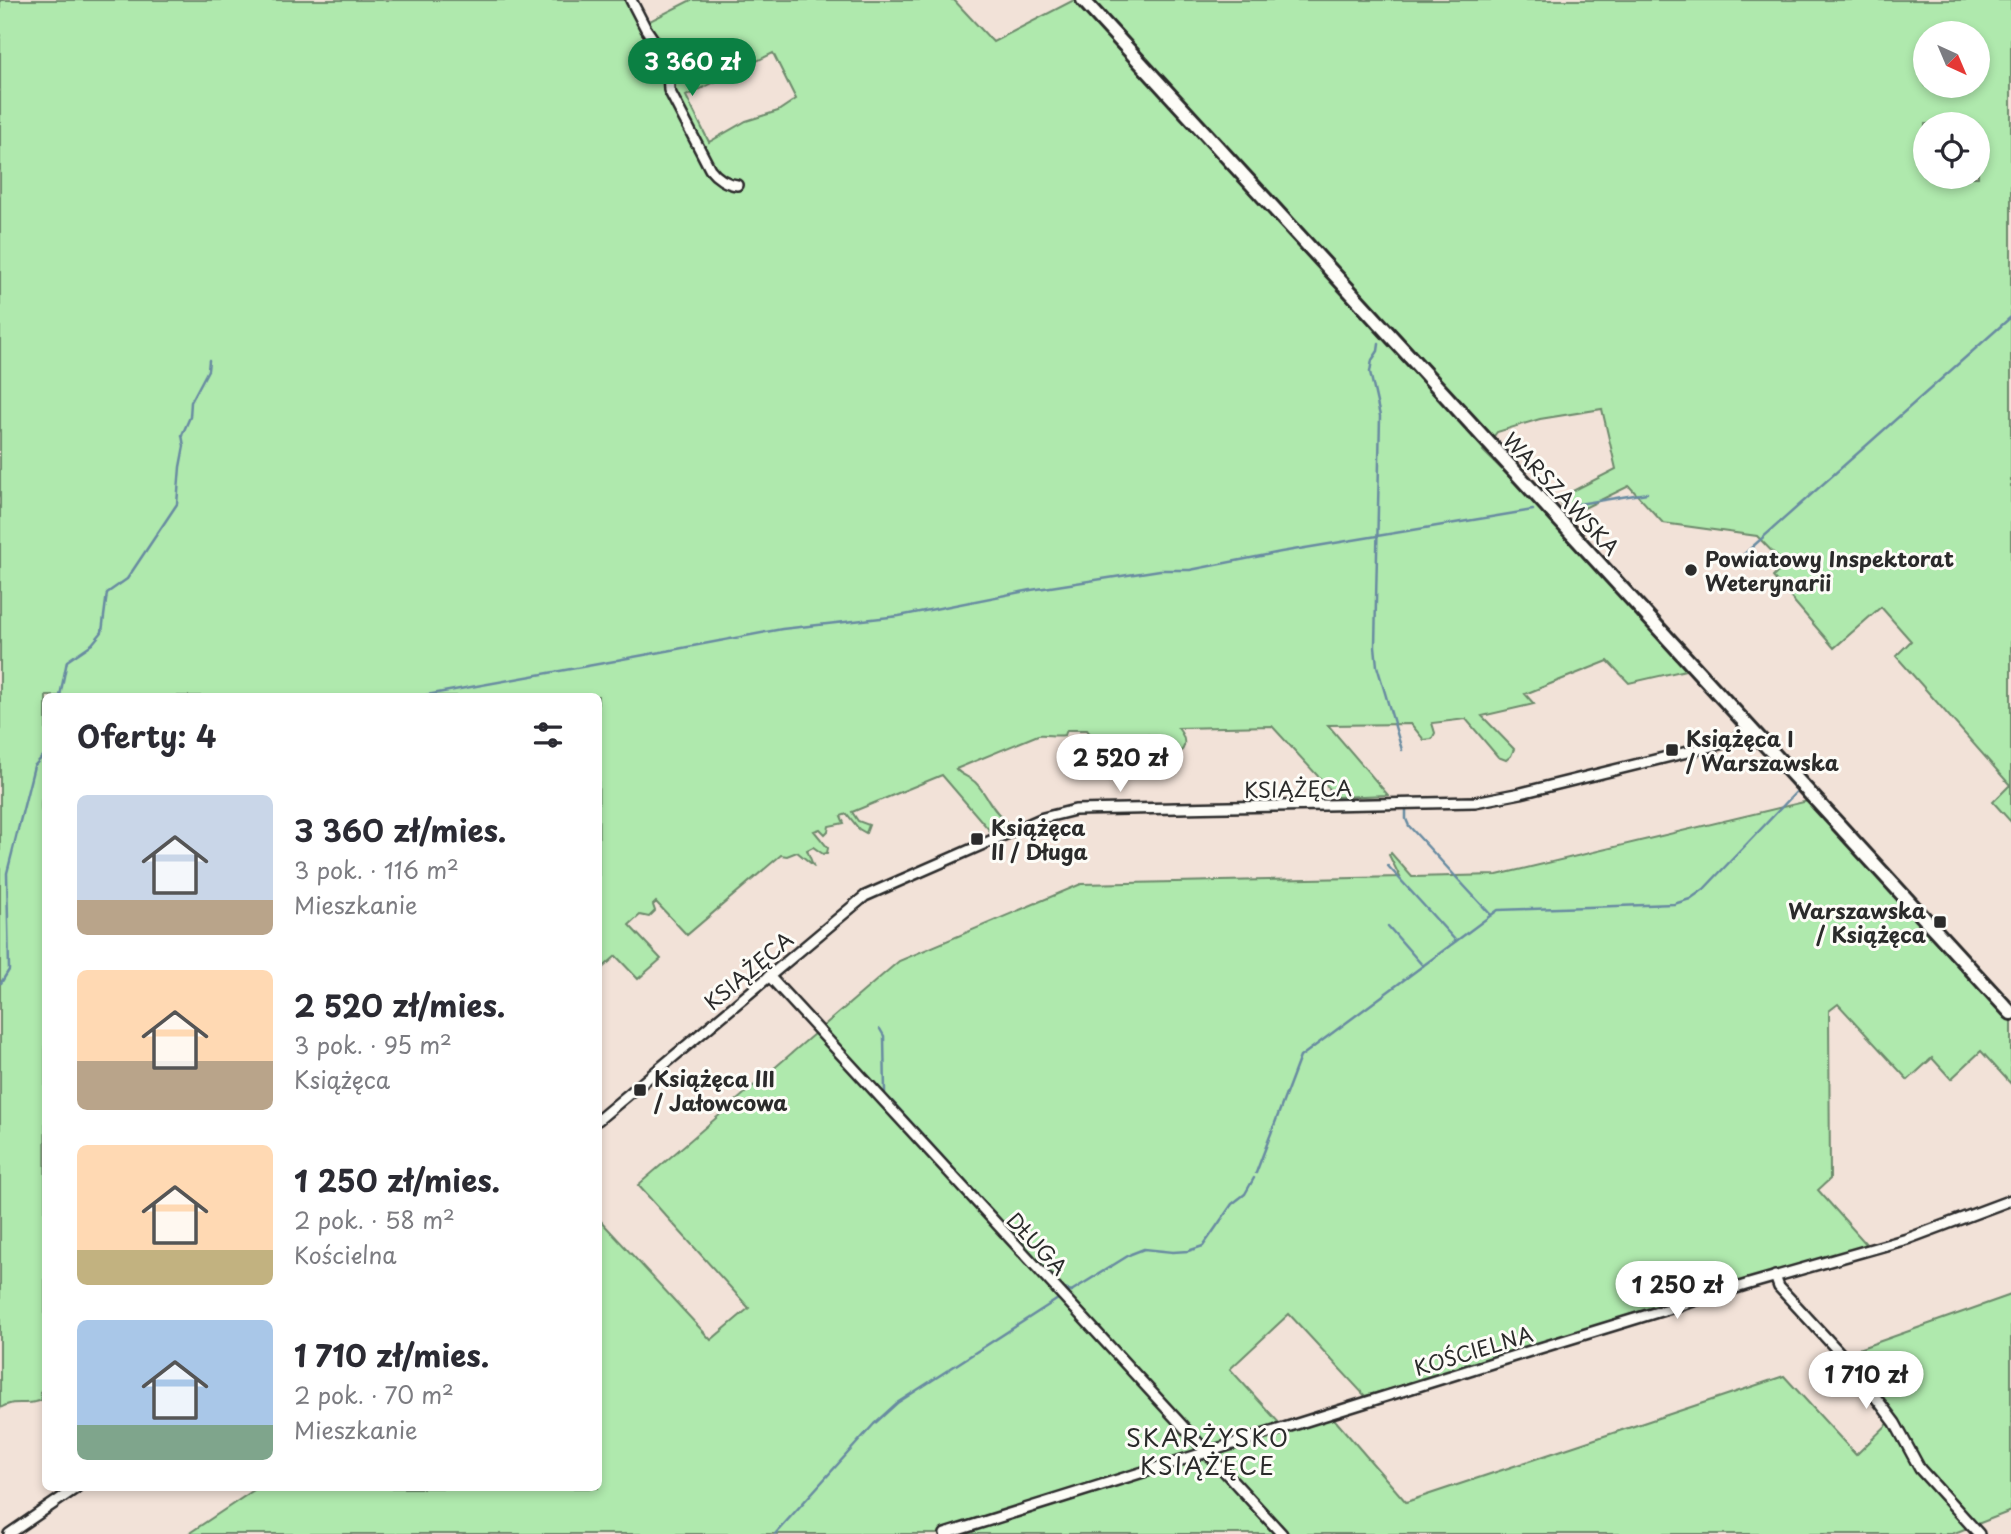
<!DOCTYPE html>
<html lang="pl">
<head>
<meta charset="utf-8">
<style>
  body { margin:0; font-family:"Playpen Sans",sans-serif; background:#f7f7f7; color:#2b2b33; height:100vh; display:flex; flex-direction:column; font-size:26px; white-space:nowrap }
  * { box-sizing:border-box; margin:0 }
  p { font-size:23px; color:#7c7c81 }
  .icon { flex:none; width:38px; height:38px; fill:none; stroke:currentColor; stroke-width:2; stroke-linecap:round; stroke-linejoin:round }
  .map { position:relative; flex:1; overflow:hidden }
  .details { position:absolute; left:42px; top:693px; width:560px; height:798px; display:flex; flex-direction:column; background:#fff; border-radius:10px; box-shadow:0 4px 10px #0003 }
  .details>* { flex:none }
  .needle { width:46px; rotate:136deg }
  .fabs { position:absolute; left:1913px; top:21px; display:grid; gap:14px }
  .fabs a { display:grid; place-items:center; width:77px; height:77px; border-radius:50%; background:#fff; box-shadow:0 4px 10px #0003; font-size:35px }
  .price { position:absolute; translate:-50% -60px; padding:0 16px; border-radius:24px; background:#fff; color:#222; font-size:23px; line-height:46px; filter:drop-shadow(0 2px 4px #0008) }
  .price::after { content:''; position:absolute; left:50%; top:42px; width:21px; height:16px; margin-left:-10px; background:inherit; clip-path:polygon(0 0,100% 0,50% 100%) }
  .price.current { background:#0b8043; color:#fff }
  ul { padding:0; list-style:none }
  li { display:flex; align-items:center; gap:21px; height:175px; padding:0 35px }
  li span { display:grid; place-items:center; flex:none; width:196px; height:140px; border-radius:10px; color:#555 }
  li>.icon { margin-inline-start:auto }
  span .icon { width:84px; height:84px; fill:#fffc; stroke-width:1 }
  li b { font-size:30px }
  h2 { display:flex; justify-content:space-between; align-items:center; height:84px; padding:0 35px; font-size:30px }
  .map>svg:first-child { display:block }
</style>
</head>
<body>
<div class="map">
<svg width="2011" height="1534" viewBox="0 0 2011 1534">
  <rect width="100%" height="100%" fill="#f2e2d8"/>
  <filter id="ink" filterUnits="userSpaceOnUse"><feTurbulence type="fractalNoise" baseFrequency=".0143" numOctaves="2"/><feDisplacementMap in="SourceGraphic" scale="14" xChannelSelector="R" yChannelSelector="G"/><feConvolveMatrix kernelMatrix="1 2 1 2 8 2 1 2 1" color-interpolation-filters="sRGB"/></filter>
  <g filter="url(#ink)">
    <g fill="#afe9ad" stroke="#6d8a6c" stroke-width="2" fill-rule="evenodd">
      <path d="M 0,0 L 637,0 L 648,22 L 691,0 L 954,0 L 993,42 L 1074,0 L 2011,0 L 2011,822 L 1993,802 L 2010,785 L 1896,656 L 1911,641 L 1881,607 L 1834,648 L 1773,577 L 1785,565 L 1757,536 L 1663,523 L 1629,486 L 1574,513 L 1566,514 L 1559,498 L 1616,469 L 1602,409 L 1540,419 L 1497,432 L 1483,451 L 1547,514 L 1686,670 L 1629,683 L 1608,661 L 1525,694 L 1534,704 L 1482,716 L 1514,749 L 1511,756 L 1506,760 L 1498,757 L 1466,719 L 1432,723 L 1435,733 L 1432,739 L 1424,740 L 1411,724 L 1328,725 L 1388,795 L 1337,797 L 1272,726 L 1178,728 C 1196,751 1172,762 1150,759 L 1143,748 L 1147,735 L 1140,737 L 1116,758 L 1097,743 L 1087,730 L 1067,730 L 1065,735 C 1055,737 1048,734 1038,735 L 956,769 C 962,776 968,776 975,782 C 988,795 990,809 1008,823 L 1006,827 L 990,831 L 942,775 L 852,812 L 858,821 L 869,825 L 866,833 L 859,829 L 847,814 L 841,816 L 844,823 L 829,826 L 828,831 L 825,834 L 820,829 L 814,831 L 828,848 L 827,853 L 823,854 L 813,847 L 807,850 L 813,865 L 797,852 L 787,856 L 781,855 L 687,935 L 656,902 L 653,905 L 655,911 L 649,917 L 640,915 L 629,925 L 661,959 L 638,979 L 616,956 L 599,971 L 598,696 L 46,696 L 46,788 C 39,800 40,812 46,825 L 45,1386 L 40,1392 L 42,1400 C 26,1407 17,1398 0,1408 ZM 1925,33 L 1978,33 L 1978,86 L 1925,86 ZM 773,53 L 796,99 L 778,111 L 746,121 L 709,142 L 686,96 ZM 1925,124 L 1978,124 L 1978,177 L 1925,177 Z"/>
      <path d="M 1812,800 L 2011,1014 L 2011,1084 L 1981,1051 L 1951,1079 L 1932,1058 L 1908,1080 L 1838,1004 L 1829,1011 L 1830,1179 L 1818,1190 L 1868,1246 C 1699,1293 1534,1350 1365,1396 L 1289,1314 L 1230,1369 L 1281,1425 L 1328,1412 L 1406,1502 L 1784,1376 L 1856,1455 L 1896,1416 L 1844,1354 L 2011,1295 L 2011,1511 L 1952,1534 L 188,1534 L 257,1488 L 598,1488 L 599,1219 L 711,1340 L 749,1308 L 638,1185 L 899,961 L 1081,884 L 1400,877 L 1389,855 L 1391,853 L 1412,877 L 1497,875 Z"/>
    </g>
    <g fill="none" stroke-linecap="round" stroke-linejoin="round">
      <g stroke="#688ba1" stroke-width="2.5">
        <path d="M 1379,344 L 1378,351 L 1372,360 L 1370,372 L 1380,416 L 1375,646 L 1377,666 L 1402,750"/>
        <path d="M 1566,506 L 1647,493"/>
        <path d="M 1733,564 L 2011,317"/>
        <path d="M 656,653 L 782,629 L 899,616 L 1031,590 L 1160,570 L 1190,570 L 1281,552 L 1533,510"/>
        <path d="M 617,660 L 655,653"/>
        <path d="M 60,696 L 67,661 L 92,644 L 102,632 L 107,593 L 127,579 L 177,504 L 180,467 L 184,446 L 182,435 L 190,417 L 191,402 L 208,370 L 209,360"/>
        <path d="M 421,696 L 615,661"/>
        <path d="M 1406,810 L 1406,819 L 1409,826 L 1491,915"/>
        <path d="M 1388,866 L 1456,941"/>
        <path d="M 1388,926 L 1423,966"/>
        <path d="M 1,983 L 9,970 L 7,873 L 34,766 L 46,753"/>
        <path d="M 880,1029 L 884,1036 L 885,1093"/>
        <path d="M 891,1100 L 1064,1289 L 1072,1291"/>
        <path d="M 1256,1173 L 1300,1057 L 1498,910 L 1674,904 L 1690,899 L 1704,889 L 1797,791"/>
        <path d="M 1068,1293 L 1131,1254 L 1144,1249 L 1173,1252 L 1188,1251 L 1203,1246 L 1232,1204 L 1245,1194 L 1254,1178"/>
        <path d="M 775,1534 L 874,1424 L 897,1403 L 1058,1299"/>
      </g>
      <g stroke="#2b2b2b" stroke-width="14">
        <g id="street">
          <path d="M 631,0 L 646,29 L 659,48 L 668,71 L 669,90 L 710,169 C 716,177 726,184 737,185"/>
          <path d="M 769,976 L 1282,1534"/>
          <path d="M 598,1120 L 865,896 L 1043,818 L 1075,810 L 1475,802 L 1521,793 L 1732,741 L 1751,729"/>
          <path d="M 1775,1276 L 1779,1287 L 1852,1366 L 1895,1423 L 1920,1469 L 1979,1534"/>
          <path d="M 9,1534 L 76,1488"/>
          <path d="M 945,1534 L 1527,1352 L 1749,1284 L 1907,1239 L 2011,1200"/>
        </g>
      </g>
      <g stroke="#2b2b2b" stroke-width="18">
        <path id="secondary" d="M 1083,0 L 2011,1013"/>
      </g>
      <use href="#street" stroke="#fdfcf7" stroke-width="9"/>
      <use href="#secondary" stroke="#fdfcf7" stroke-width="12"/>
    </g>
  </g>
  <g fill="#2b2b2b" stroke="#fdfcf7" stroke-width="2.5">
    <circle cx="1691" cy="570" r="7"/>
    <rect x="1665" y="743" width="14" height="14" rx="3.5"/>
    <rect x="970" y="832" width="14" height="14" rx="3.5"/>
    <rect x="1933" y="915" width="14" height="14" rx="3.5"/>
    <rect x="633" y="1083" width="14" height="14" rx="3.5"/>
  </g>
  <g text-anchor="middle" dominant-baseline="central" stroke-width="6" stroke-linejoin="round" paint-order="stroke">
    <g font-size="21" fill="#2b2b2b" stroke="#fdfcf7">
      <text transform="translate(1562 493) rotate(47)">WARSZAWSKA</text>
      <text transform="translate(1298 788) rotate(-1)">KSIĄŻĘCA</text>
      <text transform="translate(748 970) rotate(-40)">KSIĄŻĘCA</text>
      <text transform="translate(1038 1243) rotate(47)">DŁUGA</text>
      <text transform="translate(1473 1350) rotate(-17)">KOŚCIELNA</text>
    </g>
    <g font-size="21" font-weight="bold" fill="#2b2b2b" stroke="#fdfcf7" text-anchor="start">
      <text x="1705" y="558">Powiatowy Inspektorat<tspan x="1705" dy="24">Weterynarii</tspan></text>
      <text x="1686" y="738">Książęca I<tspan x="1686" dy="24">/ Warszawska</tspan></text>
      <text x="991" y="827">Książęca<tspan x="991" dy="24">II / Długa</tspan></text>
      <text x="1926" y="910" text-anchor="end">Warszawska<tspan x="1926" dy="24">/ Książęca</tspan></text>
      <text x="654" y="1078">Książęca III<tspan x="654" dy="24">/ Jałowcowa</tspan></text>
    </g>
    <g font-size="24" letter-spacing="2" fill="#2b2b2b" stroke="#fdfcf7">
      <text x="1208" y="1437">SKARŻYSKO<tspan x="1208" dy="28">KSIĄŻĘCE</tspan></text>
    </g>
  </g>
</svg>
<div class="fabs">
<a><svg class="needle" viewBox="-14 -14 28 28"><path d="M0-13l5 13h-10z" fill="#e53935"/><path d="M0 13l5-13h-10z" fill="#7c7c81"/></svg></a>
<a><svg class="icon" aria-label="locate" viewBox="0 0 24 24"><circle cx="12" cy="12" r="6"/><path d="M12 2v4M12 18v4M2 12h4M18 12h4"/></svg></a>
</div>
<b class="price current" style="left:692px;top:98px">3 360 zł</b>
<b class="price" style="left:1120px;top:794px">2 520 zł</b>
<b class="price" style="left:1677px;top:1321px">1 250 zł</b>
<b class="price" style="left:1866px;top:1411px">1 710 zł</b>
<section class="details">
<h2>Oferty: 4<svg class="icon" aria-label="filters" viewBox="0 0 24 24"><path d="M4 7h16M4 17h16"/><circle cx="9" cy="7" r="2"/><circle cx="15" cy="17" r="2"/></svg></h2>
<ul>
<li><span style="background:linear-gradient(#c9d6e8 75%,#b9a48a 0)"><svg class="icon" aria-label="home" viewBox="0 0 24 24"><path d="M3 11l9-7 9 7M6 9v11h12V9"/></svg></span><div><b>3 360 zł/mies.</b><p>3 pok. · 116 m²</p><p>Mieszkanie</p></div></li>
<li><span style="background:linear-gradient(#ffd9b3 65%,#b9a48a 0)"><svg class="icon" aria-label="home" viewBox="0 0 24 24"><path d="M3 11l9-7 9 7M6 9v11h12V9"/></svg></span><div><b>2 520 zł/mies.</b><p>3 pok. · 95 m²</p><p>Książęca</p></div></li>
<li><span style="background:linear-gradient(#ffd9b3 75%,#c2b280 0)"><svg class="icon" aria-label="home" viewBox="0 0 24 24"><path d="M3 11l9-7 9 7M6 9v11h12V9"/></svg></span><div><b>1 250 zł/mies.</b><p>2 pok. · 58 m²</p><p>Kościelna</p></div></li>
<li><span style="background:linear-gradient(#a9c7e8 75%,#7fa58c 0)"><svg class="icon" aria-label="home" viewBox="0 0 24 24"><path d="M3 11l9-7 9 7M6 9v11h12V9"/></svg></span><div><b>1 710 zł/mies.</b><p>2 pok. · 70 m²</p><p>Mieszkanie</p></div></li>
</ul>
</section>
</div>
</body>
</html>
